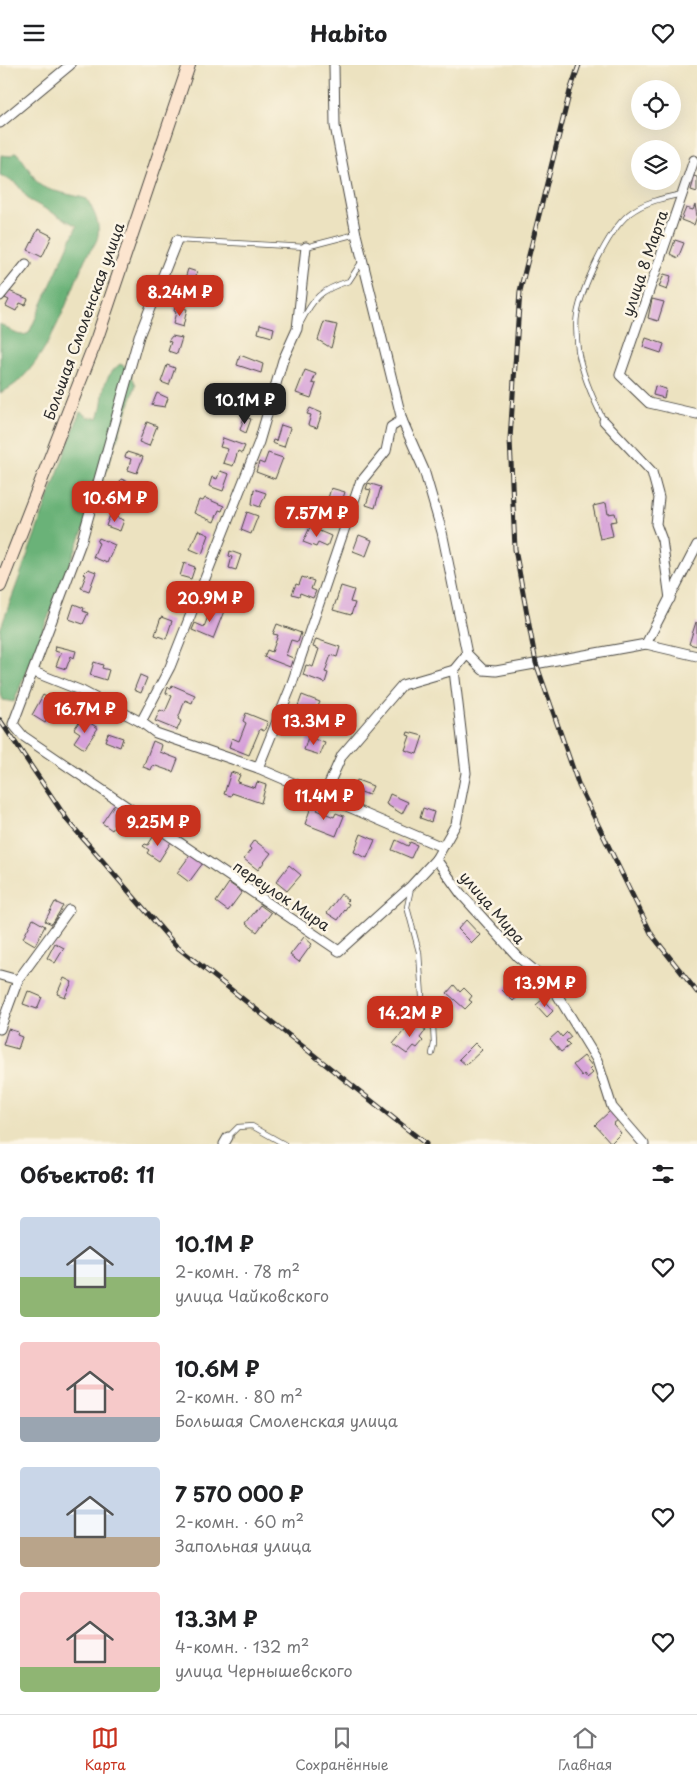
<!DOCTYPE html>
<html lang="ru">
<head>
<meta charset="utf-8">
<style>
  body { margin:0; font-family:"Playpen Sans",sans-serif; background:#f2f2f2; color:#202124; height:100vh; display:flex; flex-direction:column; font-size:19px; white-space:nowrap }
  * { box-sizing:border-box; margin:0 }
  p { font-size:16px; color:#757577 }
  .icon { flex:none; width:28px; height:28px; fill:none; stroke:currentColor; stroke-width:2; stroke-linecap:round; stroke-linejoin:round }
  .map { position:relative; height:1079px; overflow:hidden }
  .drawer { display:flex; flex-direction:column; background:#fff; flex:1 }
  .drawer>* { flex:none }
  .fabs { position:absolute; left:631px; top:15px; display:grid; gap:10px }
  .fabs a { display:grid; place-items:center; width:50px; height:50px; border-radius:50%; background:#fff; box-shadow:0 5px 20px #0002; font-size:25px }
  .price { position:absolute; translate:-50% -42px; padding:0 11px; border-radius:10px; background:#c8321e; color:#fff; font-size:16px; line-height:32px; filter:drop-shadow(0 1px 2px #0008) }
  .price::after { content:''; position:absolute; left:50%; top:30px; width:15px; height:11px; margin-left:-8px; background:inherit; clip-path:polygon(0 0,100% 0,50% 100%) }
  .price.on { background:#222; color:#fff }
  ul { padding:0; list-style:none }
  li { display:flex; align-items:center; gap:15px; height:125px; padding:0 20px }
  li span { display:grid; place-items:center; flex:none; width:140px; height:100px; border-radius:5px; color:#555 }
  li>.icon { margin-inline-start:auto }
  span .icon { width:60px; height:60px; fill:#fffc; stroke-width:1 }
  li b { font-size:21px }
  h2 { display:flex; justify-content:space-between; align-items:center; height:60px; padding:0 20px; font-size:21px }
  header { display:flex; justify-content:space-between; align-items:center; height:65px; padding:0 20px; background:#fff; font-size:22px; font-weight:700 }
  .tabs { display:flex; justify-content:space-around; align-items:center; height:70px; border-top:1px solid #e0e0e0; background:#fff; font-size:14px; color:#757577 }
  .tabs a { display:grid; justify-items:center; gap:2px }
  .tabs .on { color:#c8321e }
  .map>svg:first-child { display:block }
</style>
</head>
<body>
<header><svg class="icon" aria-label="menu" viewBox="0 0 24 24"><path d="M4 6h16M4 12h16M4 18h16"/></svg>Habito<svg class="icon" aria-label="heart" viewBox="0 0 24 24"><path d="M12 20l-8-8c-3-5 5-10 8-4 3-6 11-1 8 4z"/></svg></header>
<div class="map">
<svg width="697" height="1079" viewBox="0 0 697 1079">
  <rect width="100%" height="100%" fill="#fcf5e5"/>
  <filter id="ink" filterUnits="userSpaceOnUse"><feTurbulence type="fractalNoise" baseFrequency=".02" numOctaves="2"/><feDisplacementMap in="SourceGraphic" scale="10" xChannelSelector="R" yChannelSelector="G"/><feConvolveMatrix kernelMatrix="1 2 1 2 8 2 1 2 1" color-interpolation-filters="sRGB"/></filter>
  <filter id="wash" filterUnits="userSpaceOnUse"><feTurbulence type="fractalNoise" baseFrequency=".0096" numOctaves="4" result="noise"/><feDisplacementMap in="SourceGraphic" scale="20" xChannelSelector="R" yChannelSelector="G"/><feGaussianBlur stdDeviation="1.12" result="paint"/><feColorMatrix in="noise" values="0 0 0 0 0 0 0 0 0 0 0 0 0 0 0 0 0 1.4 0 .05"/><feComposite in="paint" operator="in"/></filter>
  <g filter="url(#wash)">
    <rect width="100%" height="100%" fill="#ece2c0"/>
    <g fill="#6ab278" stroke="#4a6e52">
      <path d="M 16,87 C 26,97 31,110 40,120 C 47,126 75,130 87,134 C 93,145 100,157 98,170 C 97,179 89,186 85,194 C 68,233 43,311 0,328 L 0,259 C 10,264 18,274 29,268 L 77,161 L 29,135 L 16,118 L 0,110 L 1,90 L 10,91 Z"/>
      <path d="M 120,299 L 128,303 L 136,320 L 98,429 L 14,637 L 3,635 L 0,627 L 0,565 L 80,347 L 88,352 L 98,353 C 107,330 97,318 120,299 Z"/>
    </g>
    <g id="blocks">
      <g fill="#d59fd9">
        <path d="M 691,110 L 697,112 L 697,127 L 691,125 L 693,118 L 689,117 Z"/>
        <path d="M 695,140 L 697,151 L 694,160 L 681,155 L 686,143 L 693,145 Z"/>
        <path d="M 38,164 L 52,171 L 42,192 L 28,185 Z"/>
        <path d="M 675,175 L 684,178 L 678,193 L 670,189 Z"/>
        <path d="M 188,204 L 197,207 L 192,226 L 182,223 Z"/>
        <path d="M 664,209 L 671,211 L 667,225 L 659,222 Z"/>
        <path d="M 9,226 L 28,234 L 25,240 L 20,238 L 16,246 L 6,241 L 9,235 L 5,233 Z"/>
        <path d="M 652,234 L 664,237 L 658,256 L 648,253 Z"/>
        <path d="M 175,242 L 187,244 L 183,262 L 173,259 L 176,247 L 174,246 Z"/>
        <path d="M 324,257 L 337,260 L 331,283 L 318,275 Z"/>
        <path d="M 260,259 L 274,263 L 272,272 L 258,268 Z"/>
        <path d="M 172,271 L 182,273 L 177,289 L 168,286 L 171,277 L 168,276 Z"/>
        <path d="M 646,273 L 664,279 L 661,288 L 643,282 Z"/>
        <path d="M 240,290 L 263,299 L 261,308 L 237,300 Z"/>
        <path d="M 167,300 L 175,303 L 169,320 L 161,317 Z"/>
        <path d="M 305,305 L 316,309 L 312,318 L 316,319 L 311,333 L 296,328 Z"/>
        <path d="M 655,321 L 666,324 L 664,333 L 653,330 Z"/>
        <path d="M 250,323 L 259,326 L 254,342 L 241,339 L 243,335 L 246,336 Z"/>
        <path d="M 157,328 L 168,333 L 165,342 L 152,340 Z"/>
        <path d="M 310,343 L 322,348 L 317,363 L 308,360 L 311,350 L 307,349 Z"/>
        <path d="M 244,352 L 251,354 L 246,368 L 240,365 Z"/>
        <path d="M 147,357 L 157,361 L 149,381 L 139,377 Z"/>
        <path d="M 281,360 L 290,363 L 284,382 L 272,378 L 273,375 L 276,376 Z"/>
        <path d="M 223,373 L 245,381 L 242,388 L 238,386 L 233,401 L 223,398 L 228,384 L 220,382 Z"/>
        <path d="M 127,387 L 143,392 L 137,408 L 128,405 L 131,394 L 125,392 Z"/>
        <path d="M 268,388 L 283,393 L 275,414 L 256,407 L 259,397 L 264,399 Z"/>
        <path d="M 220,406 L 229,409 L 223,426 L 209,421 L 212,412 L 217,414 Z"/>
        <path d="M 121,414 L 134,419 L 129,434 L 118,430 L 121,420 L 119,419 Z"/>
        <path d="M 368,418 L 381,422 L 375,443 L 366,440 L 371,425 L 366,424 Z"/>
        <path d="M 331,423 L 345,427 L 338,449 L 322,441 L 324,436 L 327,437 Z"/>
        <path d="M 254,424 L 266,428 L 260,442 L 252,439 Z"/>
        <path d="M 205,433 L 224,441 L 222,446 L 219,445 L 214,457 L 194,448 L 199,435 L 203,436 Z"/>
        <path d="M 606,438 L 608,449 L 615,448 L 617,456 L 610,457 L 613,471 L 600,474 L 593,441 Z"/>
        <path d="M 247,447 L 258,451 L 251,469 L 241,465 Z"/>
        <path d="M 110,450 L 124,455 L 120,466 L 106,461 Z"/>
        <path d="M 310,462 L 331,471 L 327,482 L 318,478 L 316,482 L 303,477 Z"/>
        <path d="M 198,465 L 209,470 L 202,489 L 190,484 Z"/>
        <path d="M 359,470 L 372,475 L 366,491 L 353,486 Z"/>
        <path d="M 99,473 L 115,480 L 107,498 L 93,492 L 99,478 L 97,477 Z"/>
        <path d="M 230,486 L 241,490 L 236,505 L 229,503 L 232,492 L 229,491 Z"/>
        <path d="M 184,498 L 195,502 L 191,514 L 180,511 Z"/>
        <path d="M 88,504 L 96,507 L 89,526 L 81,523 L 86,510 L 83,509 Z"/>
        <path d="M 302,512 L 314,516 L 311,524 L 316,526 L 313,533 L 300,528 L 299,531 L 292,529 L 296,519 L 299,520 Z"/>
        <path d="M 168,519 L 185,524 L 178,544 L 168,541 L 173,526 L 166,524 Z"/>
        <path d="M 341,521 L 354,525 L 350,537 L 355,538 L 351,550 L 333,545 Z"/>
        <path d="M 74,539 L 84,543 L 83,546 L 88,548 L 83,559 L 69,554 Z"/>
        <path d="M 212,541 L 224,546 L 213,574 L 192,565 L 195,558 L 204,562 Z"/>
        <path d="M 161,552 L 172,556 L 166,574 L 155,570 Z"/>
        <path d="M 696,557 L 697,558 L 697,581 L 689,579 Z"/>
        <path d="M 277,559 L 301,568 L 298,577 L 291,575 L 286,590 L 293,593 L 290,602 L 264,592 L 267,585 L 272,587 L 278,570 L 273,569 Z"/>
        <path d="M 316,574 L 340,582 L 337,592 L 331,590 L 325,607 L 328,608 L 325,618 L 303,610 L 306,600 L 313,602 L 319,584 L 313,582 Z"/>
        <path d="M 56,581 L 76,586 L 74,593 L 71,591 L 66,604 L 56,601 L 61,588 L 55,586 Z"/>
        <path d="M 94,597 L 103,600 L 102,603 L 109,605 L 106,615 L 90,610 Z"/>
        <path d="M 140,610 L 147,613 L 141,628 L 134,625 Z"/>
        <path d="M 172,620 L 195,630 L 192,638 L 185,635 L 178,654 L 181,656 L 177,665 L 155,656 L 160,645 L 165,647 L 172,631 L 166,628 L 168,622 L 171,623 Z"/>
        <path d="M 43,630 L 63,642 L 57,653 L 51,649 L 45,658 L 32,650 Z"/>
        <path d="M 302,630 L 320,637 L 315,648 L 312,647 L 310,651 L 305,649 L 306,645 L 298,641 Z"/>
        <path d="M 246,648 L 268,657 L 264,666 L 260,664 L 249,690 L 229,682 L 232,673 L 239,676 L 246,658 L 243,656 Z"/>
        <path d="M 87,656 L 98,663 L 84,684 L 74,677 L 80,668 L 74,664 L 79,657 L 85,659 Z"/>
        <path d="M 408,667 L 423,671 L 417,689 L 405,685 L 410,671 L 407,670 Z"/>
        <path d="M 108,668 L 123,673 L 120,682 L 105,676 Z"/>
        <path d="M 308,672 L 325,678 L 320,690 L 304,685 Z"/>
        <path d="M 153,676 L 162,680 L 160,687 L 178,694 L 173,707 L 153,700 L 151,705 L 143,702 Z"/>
        <path d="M 231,707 L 240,710 L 237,717 L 255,723 L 257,717 L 266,720 L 261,738 L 232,728 L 231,731 L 224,729 Z"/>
        <path d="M 357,715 L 373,721 L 369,730 L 353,724 Z"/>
        <path d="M 390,729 L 408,737 L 402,749 L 386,739 Z"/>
        <path d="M 116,737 L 127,744 L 112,765 L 102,758 Z"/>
        <path d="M 312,739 L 319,742 L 317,745 L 334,752 L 336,748 L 344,751 L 336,771 L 305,759 Z"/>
        <path d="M 423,743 L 434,747 L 431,757 L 420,753 Z"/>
        <path d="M 160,769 L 171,777 L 159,796 L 147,788 L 149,785 L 143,781 L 145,779 L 148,780 L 153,772 L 156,774 Z"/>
        <path d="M 361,769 L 375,775 L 367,793 L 354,787 Z"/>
        <path d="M 254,775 L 271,788 L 258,805 L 244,794 L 251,784 L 249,782 Z"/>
        <path d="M 396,775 L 408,781 L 410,777 L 417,780 L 411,793 L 392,785 Z"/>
        <path d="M 191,789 L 203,798 L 189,817 L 177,808 Z"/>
        <path d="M 289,800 L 301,810 L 287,826 L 276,817 Z"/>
        <path d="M 229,818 L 242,827 L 228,846 L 216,837 Z"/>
        <path d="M 341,829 L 348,835 L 346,837 L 349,839 L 338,855 L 327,848 Z"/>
        <path d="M 55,837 L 63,841 L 52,859 L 45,856 Z"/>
        <path d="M 260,840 L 271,848 L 257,867 L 246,858 Z"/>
        <path d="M 33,854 L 45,861 L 35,880 L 23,873 Z"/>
        <path d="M 466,855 L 480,870 L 472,878 L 458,864 Z"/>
        <path d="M 304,872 L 312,879 L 299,897 L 290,890 Z"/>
        <path d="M 55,878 L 64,883 L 55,898 L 47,893 Z"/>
        <path d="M 64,913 L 72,917 L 65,932 L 57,929 Z"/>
        <path d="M 514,915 L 524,926 L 513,936 L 502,925 Z"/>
        <path d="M 454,920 L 460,927 L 464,923 L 472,931 L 469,935 L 472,937 L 465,944 L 447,928 Z"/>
        <path d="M 28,926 L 42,932 L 37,944 L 23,939 Z"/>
        <path d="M 543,934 L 553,946 L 547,952 L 536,940 Z"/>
        <path d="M 413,955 L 426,965 L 420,973 L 423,976 L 417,983 L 414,981 L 407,989 L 393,979 Z"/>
        <path d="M 8,964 L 18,967 L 17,970 L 22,972 L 18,984 L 3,980 Z"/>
        <path d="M 558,967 L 562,972 L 567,967 L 571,972 L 566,976 L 570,980 L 561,987 L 550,974 Z"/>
        <path d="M 475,978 L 482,985 L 466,1000 L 459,994 Z"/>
        <path d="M 584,991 L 592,1001 L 589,1004 L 593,1008 L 587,1013 L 584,1009 L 582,1011 L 573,1000 Z"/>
        <path d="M 610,1046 L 618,1055 L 613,1059 L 621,1068 L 611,1078 L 595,1060 Z"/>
      </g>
    </g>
  </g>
  <g filter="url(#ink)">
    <use href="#blocks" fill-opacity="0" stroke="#484641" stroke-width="1"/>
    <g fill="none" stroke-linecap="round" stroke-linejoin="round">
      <g stroke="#484641" stroke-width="6">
        <g id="lane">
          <path d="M 177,175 L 306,182 L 356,169"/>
          <path d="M 300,259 C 314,232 320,225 349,216 L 362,196"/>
          <path d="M 604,356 C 593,334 582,310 578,285 C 577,275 575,260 577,250 C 582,223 607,167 629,149 C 644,137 663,133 682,129"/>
          <path d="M 411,823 L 407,842 L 419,887 L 422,932 L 433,960 L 434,979 L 432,989"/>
          <path d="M 228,1072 L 238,1062 L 252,1061 L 284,1079"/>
        </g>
      </g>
      <g stroke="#484641" stroke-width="11">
        <g id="street">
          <path d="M 334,0 L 335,61 L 356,169 L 402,355 L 424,405 L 442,467 L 467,589 L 483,605 L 496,606 L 646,579 L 697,591"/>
          <path d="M 0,58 L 70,0"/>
          <path d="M 694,95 L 620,310 L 649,338 L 697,349"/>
          <path d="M 177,175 L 139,271 L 82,475 L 13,659 L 23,671 L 339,886 L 411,821 L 436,794 L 456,759 L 466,708 L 454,605 L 467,589"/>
          <path d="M 0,231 L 26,199"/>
          <path d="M 604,356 L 652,407 L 659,433 L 656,459 L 662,475 L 670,534"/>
          <path d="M 646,579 L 697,480"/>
          <path d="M 34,607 L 82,626 L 141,657 L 156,668 L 258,703 L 442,782"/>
          <path d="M 141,657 L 170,602 L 259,377 L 283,295 L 297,264 L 306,182"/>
          <path d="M 258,703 L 290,624 L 360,418 L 386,386 L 391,362 L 402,355"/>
          <path d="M 324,730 L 342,690 L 402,620 L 454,605"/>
          <path d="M 436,794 L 461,829 L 518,892 L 550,918 L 597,995 L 612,1042 L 644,1079"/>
          <path d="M 0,910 L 18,915"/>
          <path d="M 0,964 L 18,915 L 69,845"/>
          <path d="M 224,1079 L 228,1072"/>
        </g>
      </g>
      <g stroke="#484641" stroke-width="14">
        <path id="secondary" d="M 0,521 L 97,273 L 189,0"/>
      </g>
      <use href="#lane" stroke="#fff" stroke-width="4.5"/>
      <use href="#street" stroke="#fff" stroke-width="9"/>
      <use href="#secondary" stroke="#fce5cf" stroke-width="12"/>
      <g stroke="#2b2b2b" stroke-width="5">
        <g id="rail">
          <path d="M 579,0 L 570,26 L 520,226 L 510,374 L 515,484 L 536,598 L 579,721 L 652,870 L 697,927"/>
          <path d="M 0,655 L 68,756 L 176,881 L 426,1079"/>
        </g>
      </g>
      <use href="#rail" stroke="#fcf5e5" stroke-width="3" stroke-dasharray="9" stroke-linecap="butt"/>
    </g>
  </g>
  <g text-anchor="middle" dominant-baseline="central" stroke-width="5" stroke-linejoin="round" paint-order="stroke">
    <g font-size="15" fill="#2b2b2b" stroke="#fcf5e5">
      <text transform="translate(644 198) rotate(-71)">улица 8 Марта</text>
      <text transform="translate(83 256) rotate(-70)">Большая Смоленская улица</text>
      <text transform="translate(282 830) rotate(34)">переулок Мира</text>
      <text transform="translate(493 842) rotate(49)">улица Мира</text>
    </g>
  </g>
</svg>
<div class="fabs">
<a><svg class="icon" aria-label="locate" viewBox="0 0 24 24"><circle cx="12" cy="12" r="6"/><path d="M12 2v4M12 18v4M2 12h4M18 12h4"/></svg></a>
<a><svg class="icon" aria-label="layers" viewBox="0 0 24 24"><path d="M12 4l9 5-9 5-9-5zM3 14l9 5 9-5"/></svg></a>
</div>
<b class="price" style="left:180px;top:252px">8.24M ₽</b>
<b class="price on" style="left:245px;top:360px">10.1M ₽</b>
<b class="price" style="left:115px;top:458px">10.6M ₽</b>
<b class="price" style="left:317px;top:473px">7.57M ₽</b>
<b class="price" style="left:210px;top:558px">20.9M ₽</b>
<b class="price" style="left:85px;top:669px">16.7M ₽</b>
<b class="price" style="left:314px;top:681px">13.3M ₽</b>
<b class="price" style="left:324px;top:756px">11.4M ₽</b>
<b class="price" style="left:158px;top:782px">9.25M ₽</b>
<b class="price" style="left:545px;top:943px">13.9M ₽</b>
<b class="price" style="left:410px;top:973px">14.2M ₽</b>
</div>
<section class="drawer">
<h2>Объектов: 11<svg class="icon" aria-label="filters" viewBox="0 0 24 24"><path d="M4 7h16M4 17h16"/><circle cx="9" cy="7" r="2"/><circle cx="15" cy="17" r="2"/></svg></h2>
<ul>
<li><span style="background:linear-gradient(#c9d6e8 60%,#8fb573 0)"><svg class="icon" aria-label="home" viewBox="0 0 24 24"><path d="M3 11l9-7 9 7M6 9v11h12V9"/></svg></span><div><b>10.1M ₽</b><p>2-комн. · 78 m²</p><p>улица Чайковского</p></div><svg class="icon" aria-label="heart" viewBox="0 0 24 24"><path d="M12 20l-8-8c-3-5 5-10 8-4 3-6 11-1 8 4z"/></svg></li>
<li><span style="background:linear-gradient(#f6c9c9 75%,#9aa5b1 0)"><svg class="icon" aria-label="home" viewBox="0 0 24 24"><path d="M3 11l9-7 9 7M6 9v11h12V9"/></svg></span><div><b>10.6M ₽</b><p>2-комн. · 80 m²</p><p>Большая Смоленская улица</p></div><svg class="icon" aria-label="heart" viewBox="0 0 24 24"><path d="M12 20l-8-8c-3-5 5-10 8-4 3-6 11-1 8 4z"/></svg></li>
<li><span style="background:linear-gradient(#c9d6e8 70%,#b9a48a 0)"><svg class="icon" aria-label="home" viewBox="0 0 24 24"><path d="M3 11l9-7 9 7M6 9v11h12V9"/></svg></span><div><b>7 570 000 ₽</b><p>2-комн. · 60 m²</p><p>Запольная улица</p></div><svg class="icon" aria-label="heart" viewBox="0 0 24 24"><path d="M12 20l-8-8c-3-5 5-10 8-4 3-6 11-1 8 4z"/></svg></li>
<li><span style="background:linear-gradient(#f6c9c9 75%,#8fb573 0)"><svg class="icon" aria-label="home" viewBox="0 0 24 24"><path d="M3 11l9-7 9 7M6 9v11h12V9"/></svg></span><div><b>13.3M ₽</b><p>4-комн. · 132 m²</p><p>улица Чернышевского</p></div><svg class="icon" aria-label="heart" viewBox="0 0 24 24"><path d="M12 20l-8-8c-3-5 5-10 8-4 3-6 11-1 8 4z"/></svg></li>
</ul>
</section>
<nav class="tabs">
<a class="on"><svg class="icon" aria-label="map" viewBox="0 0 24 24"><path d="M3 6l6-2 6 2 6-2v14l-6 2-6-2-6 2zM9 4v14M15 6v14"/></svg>Карта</a>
<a><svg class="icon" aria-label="saved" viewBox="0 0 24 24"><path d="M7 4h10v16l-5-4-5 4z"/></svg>Сохранённые</a>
<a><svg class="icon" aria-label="home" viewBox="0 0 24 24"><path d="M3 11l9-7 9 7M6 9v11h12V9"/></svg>Главная</a>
</nav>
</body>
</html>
